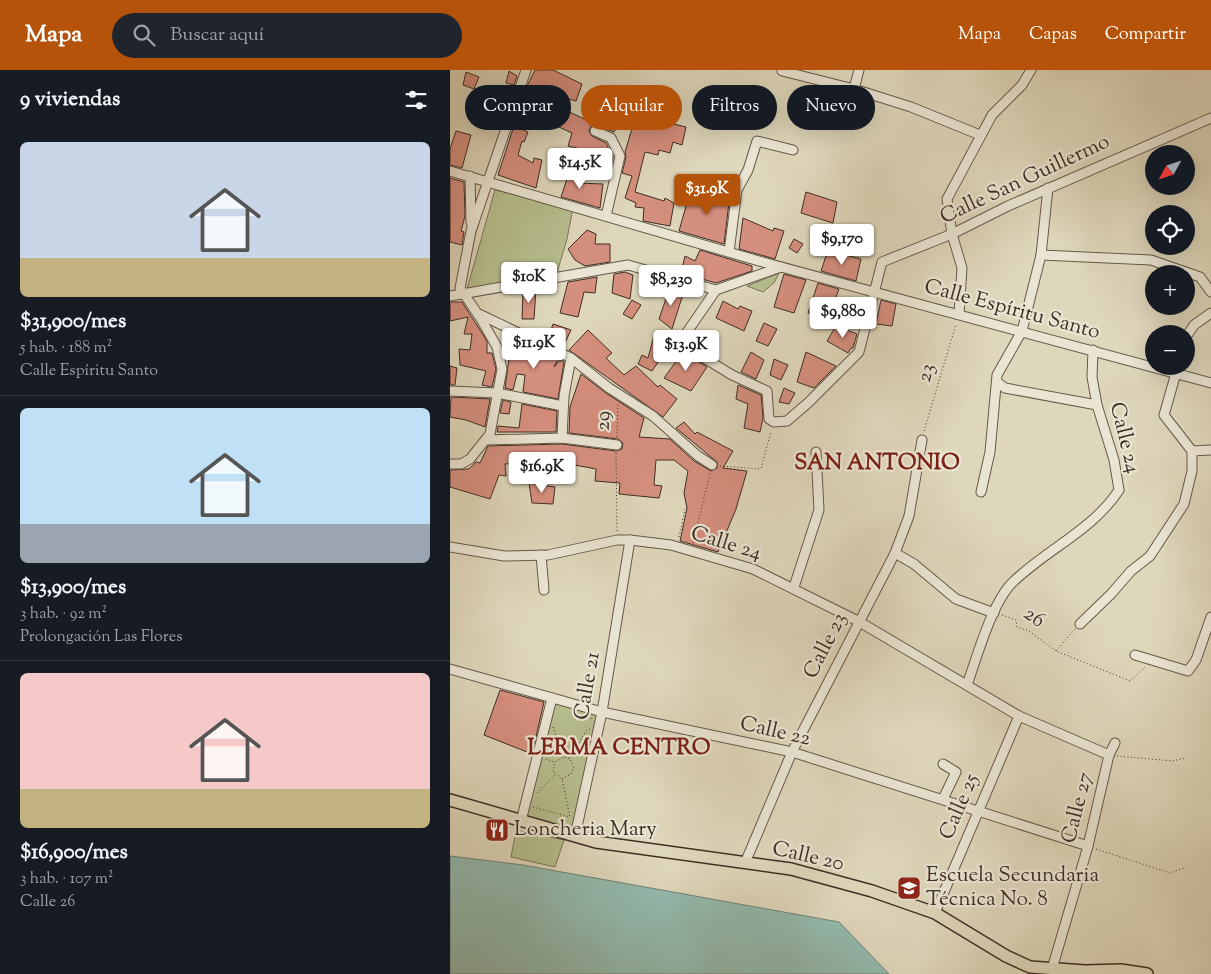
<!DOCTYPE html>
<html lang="es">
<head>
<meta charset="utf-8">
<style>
  body { margin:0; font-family:"Sorts Mill Goudy",serif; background:#20242c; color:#f1f3f6; height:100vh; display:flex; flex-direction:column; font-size:19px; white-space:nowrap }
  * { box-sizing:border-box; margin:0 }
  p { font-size:16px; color:#9ea1a6 }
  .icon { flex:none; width:28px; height:28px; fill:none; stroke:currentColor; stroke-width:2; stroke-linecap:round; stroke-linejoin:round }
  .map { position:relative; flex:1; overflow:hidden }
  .details { display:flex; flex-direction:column; background:#171b24; width:450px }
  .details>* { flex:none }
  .hud { position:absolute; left:15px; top:15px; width:475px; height:45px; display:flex; gap:10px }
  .needle { width:32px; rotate:230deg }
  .tools { position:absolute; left:695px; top:75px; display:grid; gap:10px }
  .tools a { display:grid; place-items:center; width:50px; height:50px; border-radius:50%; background:#171b24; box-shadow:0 5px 20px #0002; font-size:25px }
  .price { position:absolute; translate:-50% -42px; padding:0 11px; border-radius:5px; background:#fff; color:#222; font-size:16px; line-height:32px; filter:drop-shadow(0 1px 2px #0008) }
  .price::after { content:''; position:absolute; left:50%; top:30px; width:15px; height:11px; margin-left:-8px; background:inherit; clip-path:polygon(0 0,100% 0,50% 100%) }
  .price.on { background:#b45309; color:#fff }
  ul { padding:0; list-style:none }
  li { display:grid; align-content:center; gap:10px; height:265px; padding:0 20px }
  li+li { border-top:1px solid #363941 }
  li span { display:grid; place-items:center; height:155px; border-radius:8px; color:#555 }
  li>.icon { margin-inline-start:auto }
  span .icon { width:90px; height:90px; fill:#fffc; stroke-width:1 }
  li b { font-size:21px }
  h2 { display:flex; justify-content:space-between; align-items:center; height:60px; padding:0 20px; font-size:21px }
  .chip { padding:0 18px; border-radius:22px; background:#171b24; box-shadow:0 5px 20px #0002; font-size:18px; line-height:45px }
  .chip.on { background:#b45309; color:#fff }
  header { display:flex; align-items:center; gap:30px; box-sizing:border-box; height:70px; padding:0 25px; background:#b45309; color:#fff }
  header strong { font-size:24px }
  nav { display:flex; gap:28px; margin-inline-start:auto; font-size:18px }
  .search { width:350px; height:45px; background:#20242c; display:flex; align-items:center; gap:12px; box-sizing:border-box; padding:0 18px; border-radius:28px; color:#9ea1a6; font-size:19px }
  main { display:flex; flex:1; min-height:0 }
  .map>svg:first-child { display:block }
</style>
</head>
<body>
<header>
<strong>Mapa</strong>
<div class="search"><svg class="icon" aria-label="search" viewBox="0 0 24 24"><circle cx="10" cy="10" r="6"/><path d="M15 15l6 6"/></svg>Buscar aquí</div>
<nav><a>Mapa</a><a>Capas</a><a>Compartir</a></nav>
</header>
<main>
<section class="details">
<h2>9 viviendas<svg class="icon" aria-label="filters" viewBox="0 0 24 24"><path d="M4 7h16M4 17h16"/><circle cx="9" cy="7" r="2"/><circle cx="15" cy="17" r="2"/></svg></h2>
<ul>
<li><span style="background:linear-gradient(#c9d6e8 75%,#c2b280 0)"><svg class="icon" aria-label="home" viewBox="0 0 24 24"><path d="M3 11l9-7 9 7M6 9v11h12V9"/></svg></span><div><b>$31,900/mes</b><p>5 hab. · 188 m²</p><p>Calle Espíritu Santo</p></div></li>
<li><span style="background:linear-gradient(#bfe0f5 75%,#9aa5b1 0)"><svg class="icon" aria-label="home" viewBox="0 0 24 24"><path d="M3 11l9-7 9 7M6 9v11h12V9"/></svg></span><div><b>$13,900/mes</b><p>3 hab. · 92 m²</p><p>Prolongación Las Flores</p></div></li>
<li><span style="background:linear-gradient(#f6c9c9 75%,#c2b280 0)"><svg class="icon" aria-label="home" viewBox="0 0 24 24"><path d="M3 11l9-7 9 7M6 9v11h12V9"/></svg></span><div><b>$16,900/mes</b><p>3 hab. · 107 m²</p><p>Calle 26</p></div></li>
</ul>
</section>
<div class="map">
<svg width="761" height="904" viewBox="0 0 761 904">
  <rect width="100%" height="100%" fill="#dfd7bb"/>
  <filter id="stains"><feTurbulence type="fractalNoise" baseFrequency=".004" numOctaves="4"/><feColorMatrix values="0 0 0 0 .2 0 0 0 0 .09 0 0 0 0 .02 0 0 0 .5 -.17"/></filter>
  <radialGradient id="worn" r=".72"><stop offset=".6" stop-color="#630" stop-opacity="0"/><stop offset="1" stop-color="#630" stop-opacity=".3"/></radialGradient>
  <g fill="#b6bd8d" stroke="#7a7659">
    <path d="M 45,120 L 123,138 L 117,169 L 106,206 L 17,219 Z"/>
    <path d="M 329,203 L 324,213 L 313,222 L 297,216 Z"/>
    <path d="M 102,628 L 152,642 L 125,766 L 71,751 Z"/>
    <path d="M 66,760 L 114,770 L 105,797 L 61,787 Z"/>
  </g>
  <path fill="#93baae" stroke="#718277" d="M 0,786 L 73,795 L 389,852 L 439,904 L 0,904 Z"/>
  <g fill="#d58f7e" stroke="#3e2e25">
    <path d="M 85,0 L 103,0 L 132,14 L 126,31 L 76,18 Z"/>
    <path d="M 59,1 L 67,6 L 64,15 L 56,13 Z"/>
    <path d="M 16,2 L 29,7 L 24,19 L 13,15 Z"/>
    <path d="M 54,21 L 61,24 L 58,34 L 50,33 Z"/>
    <path d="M 75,30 L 94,38 L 90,51 L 68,49 Z"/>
    <path d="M 161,35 L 174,41 L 164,62 L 145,55 L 141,56 L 139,61 L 142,66 L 156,73 L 163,87 L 161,99 L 158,99 L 137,91 L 140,81 L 118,76 L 122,63 L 109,57 L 115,40 L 145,54 L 146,48 L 155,45 Z"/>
    <path d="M 186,45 L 236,57 L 232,75 L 223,72 L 220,83 L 209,80 L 208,85 L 195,82 L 185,122 L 214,131 L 215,128 L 224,133 L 220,156 L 193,151 L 194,138 L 185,137 L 186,133 L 175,128 L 182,106 L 172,103 L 176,87 L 175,82 Z"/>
    <path d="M 64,56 L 78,62 L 74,72 L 72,71 L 68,85 L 83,93 L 84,88 L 92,90 L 86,118 L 48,105 Z"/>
    <path d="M 6,61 L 21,65 L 12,98 L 0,95 L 0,79 Z"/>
    <path d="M 105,98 L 129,106 L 127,113 L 153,114 L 150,138 L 111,127 L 117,109 L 104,107 Z"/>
    <path d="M 0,108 L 14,112 L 15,146 L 11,161 L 14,162 L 12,175 L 0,172 Z"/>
    <path d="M 254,116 L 280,124 L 274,174 L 229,161 L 238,129 L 252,132 Z"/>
    <path d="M 356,122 L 387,132 L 383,153 L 351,143 Z"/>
    <path d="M 293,148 L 323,161 L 324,158 L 334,161 L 325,189 L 289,179 Z"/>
    <path d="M 137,160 L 146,164 L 145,174 L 160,174 L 160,192 L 135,196 L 125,190 L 118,179 Z"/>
    <path d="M 344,169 L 353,174 L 347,183 L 339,178 Z"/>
    <path d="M 250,180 L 302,196 L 302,201 L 266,213 L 231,203 L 235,186 L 245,191 Z"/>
    <path d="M 378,180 L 396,187 L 396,185 L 411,189 L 406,211 L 371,201 Z"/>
    <path d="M 175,202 L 183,205 L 180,229 L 162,223 L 164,204 Z"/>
    <path d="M 334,204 L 356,210 L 344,243 L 324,237 Z"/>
    <path d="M 147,207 L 145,223 L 134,222 L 128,247 L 110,243 L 118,212 Z"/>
    <path d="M 368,213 L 389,219 L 378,249 L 358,243 Z"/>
    <path d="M 220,217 L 234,221 L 222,259 L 209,249 Z"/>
    <path d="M 86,219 L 84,249 L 72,249 L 73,221 Z"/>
    <path d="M 182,230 L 191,235 L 182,249 L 173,244 Z"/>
    <path d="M 431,230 L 446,234 L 442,256 L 426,254 Z"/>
    <path d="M 273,231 L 288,239 L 290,236 L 302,241 L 294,261 L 266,248 Z"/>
    <path d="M 0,232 L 12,232 L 37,271 L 37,283 L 42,283 L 46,299 L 42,317 L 32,315 L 36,301 L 10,295 L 9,279 L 20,280 L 22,264 L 14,264 L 18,247 L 0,251 Z"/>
    <path d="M 314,253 L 327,259 L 318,276 L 306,271 Z"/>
    <path d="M 103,254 L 121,260 L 113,277 L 98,270 Z"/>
    <path d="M 386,256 L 407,264 L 403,278 L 401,278 L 398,283 L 377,271 Z"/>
    <path d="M 138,260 L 162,283 L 156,288 L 174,305 L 186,296 L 208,317 L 210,315 L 227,329 L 213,347 L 119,280 Z"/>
    <path d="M 204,266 L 218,278 L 202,301 L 188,294 L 192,285 L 198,288 Z"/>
    <path d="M 62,267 L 108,289 L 104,297 L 110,290 L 114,292 L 108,329 L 73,322 L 75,305 L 67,304 L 63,320 L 55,318 Z"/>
    <path d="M 233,282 L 257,297 L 241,321 L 214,308 Z"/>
    <path d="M 301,282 L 314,290 L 306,309 L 291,302 Z"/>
    <path d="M 356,282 L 386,296 L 364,318 L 347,312 Z"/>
    <path d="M 324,289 L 338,295 L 331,310 L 320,305 Z"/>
    <path d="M 0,296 L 7,298 L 5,315 L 0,315 Z"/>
    <path d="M 131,304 L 156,323 L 194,348 L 189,367 L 220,369 L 244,391 L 261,401 L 267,398 L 267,392 L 226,358 L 234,352 L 245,364 L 247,362 L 283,381 L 273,398 L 297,401 L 286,439 L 268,482 L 230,471 L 237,438 L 234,423 L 238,401 L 224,390 L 206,390 L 204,415 L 212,416 L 209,428 L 169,424 L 170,413 L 145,411 L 146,399 L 103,391 L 55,394 L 56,406 L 49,405 L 40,429 L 0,417 L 0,400 L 19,399 L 26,392 L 30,393 L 38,376 L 112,374 L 166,381 L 172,379 L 173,373 L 168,369 L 119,363 L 120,337 Z"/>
    <path d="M 288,315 L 311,325 L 313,348 L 310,362 L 294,358 L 298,334 L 286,329 Z"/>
    <path d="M 334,318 L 345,323 L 339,334 L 329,332 Z"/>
    <path d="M 1,327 L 40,329 L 35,357 L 16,350 L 0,347 Z"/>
    <path d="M 53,330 L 61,332 L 59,344 L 50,343 Z"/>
    <path d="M 72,334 L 107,341 L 106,362 L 47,362 L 48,356 L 69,358 Z"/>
    <path d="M 79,413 L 105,417 L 103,434 L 82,433 Z"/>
    <path d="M 50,620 L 94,632 L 82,684 L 34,665 Z"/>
  </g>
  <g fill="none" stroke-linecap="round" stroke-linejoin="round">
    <g stroke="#66584a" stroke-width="11">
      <g id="minor">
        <path d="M 332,1 L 404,19 L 461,37 L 530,65"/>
        <path d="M 404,19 L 409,0"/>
        <path d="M 145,61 L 161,68 L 170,86 L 156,146"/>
        <path d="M 0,101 L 309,191 L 761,313"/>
        <path d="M 20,106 L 21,153"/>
        <path d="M 279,182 L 287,120 L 298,100 L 307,71 L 343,80"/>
        <path d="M 591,185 L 701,190 L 750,207 L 761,222"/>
        <path d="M 266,220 L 235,265 L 234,272 L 238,278 L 282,305 L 317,321 L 319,349 L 324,352 L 337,351 L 359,332 L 409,282 L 432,192 L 502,164 L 558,136 L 761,48"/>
        <path d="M 0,226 L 178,195 L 266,220 L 331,197"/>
        <path d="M 29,244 L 121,288 L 159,318 L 203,346 L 248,386 L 262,395"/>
        <path d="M 509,244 L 512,198 L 502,164 L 497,129 L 542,45 L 572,15 L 581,0"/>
        <path d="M 736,267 L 744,255 L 761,243"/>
        <path d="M 548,313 L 555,318 L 647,335"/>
        <path d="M 0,321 L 47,323 L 113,336"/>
        <path d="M 112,368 L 114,326 L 121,288"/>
        <path d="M 36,370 L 112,368 L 167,375"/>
        <path d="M 742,381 L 761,380"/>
        <path d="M 0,394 L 11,394 L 20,389 L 40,364 L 52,299 L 47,277 L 31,249 L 10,218 L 21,161 L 76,0"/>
        <path d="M 531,422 L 540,382 L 547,305 L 572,261 L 591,185 L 598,118"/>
        <path d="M 0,477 L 54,486 L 98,485 L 167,470 L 180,470 L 221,475 L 303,499 L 408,551 L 569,646 L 659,685"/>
        <path d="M 445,483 L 464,494 L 506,529 L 544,543"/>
        <path d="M 91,485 L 94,520"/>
        <path d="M 344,517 L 369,440 L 366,382"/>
        <path d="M 630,554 L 661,524 L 681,501 L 700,486 L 734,434 L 742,401 L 742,381 L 714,345 L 728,296"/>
        <path d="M 685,585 L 738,601 L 746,590 L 761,547"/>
        <path d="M 0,599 L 152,642 L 342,682 L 638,776"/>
        <path d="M 517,615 C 527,587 542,532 563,512 C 597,479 643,460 669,420 L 664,390 L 647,335 L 642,307 L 643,280"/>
        <path d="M 493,729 L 506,702 L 493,694"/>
        <path d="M 71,751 L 102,628"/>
        <path d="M 125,766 L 152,642 L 180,470"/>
        <path d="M 295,793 L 342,682 L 445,483 L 459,446 L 472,370"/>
        <path d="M 485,843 L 569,646"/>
        <path d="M 602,899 L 638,776 L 659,685 L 665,673"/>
      </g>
    </g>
    <g stroke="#3e2e25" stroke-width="14">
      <path id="major" d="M 0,730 L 146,772 L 341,799 L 422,821 L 485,843 L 556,886 L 580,897 L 635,901 L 671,900 L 697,904"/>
    </g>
    <g stroke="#3e2e25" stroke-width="1" stroke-dasharray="1 2.5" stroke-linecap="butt">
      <path d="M 474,361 L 506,254"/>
      <path d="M 167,367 L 168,333"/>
      <path d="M 166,383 L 167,462"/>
      <path d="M 270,396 L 311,399 L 321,361"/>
      <path d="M 229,467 L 235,439"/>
      <path d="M 243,473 L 260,404"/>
      <path d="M 552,545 L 566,550 L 567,557 L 579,561 L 606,581 L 680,611 L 695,597"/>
      <path d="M 606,581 L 625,559"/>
      <path d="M 127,645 L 143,649"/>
      <path d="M 103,657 L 113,686"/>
      <path d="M 667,686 L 723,691 L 735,688"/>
      <path d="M 120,688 L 136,661 L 140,659"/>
      <path d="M 96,689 L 104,692"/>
      <path d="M 112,709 L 121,704 L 124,697 L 120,689 L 113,687 L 105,692 L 103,701 L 112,709 L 120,747"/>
      <path d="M 87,723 L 105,705"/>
      <path d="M 83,737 L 120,747"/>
      <path d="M 646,779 L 720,803 L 734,798"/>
    </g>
    <use href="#minor" stroke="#eae5d3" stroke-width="9"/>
    <use href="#major" stroke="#dfd7bb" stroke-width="11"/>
  </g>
  <defs>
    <g id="restaurant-square" transform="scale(1.25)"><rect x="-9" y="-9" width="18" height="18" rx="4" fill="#8f2418" stroke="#eae5d3"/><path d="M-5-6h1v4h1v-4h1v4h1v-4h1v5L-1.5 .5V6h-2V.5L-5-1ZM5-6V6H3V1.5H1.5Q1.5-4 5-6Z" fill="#fff"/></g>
    <g id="school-square" transform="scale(1.25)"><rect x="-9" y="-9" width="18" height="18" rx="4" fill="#8f2418" stroke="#eae5d3"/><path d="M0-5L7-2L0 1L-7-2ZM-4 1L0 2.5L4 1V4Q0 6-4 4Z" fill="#fff"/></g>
  </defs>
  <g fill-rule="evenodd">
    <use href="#restaurant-square" x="47" y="760"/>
    <use href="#school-square" x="459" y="818"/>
  </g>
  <g text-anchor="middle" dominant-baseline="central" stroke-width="4.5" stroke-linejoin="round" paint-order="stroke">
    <g font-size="21" fill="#3e2e25" stroke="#eae5d3">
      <text transform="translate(575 110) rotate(-25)">Calle San Guillermo</text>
      <text transform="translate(562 240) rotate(15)">Calle Espíritu Santo</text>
      <text transform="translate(477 303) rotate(-74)">23</text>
      <text transform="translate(154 351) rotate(-89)">29</text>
      <text transform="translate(674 368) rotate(76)">Calle 24</text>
      <text transform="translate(276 474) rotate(17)">Calle 24</text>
      <text transform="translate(584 548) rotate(36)">26</text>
      <text transform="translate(376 576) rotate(-63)">Calle 23</text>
      <text transform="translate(138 616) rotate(-80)">Calle 21</text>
      <text transform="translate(325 662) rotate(13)">Calle 22</text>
      <text transform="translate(510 737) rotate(-67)">Calle 25</text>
      <text transform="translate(628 738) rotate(-76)">Calle 27</text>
      <text transform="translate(358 787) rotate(13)">Calle 20</text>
    </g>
    <g font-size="21" fill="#3e2e25" stroke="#eae5d3" text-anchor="start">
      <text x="64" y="760">Loncheria Mary</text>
      <text x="476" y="806">Escuela Secundaria<tspan x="476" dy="24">Técnica No. 8</tspan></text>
    </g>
    <g font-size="22" font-weight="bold" fill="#7a1f14" stroke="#eae5d3">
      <text x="427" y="394">SAN ANTONIO</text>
      <text x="169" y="679">LERMA CENTRO</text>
    </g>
  </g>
  <rect width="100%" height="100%" filter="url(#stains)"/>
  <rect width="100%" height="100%" fill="url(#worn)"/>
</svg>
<div class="tools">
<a><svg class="needle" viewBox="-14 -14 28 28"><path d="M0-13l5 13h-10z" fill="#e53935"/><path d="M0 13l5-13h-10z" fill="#9ea1a6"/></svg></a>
<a><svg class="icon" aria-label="locate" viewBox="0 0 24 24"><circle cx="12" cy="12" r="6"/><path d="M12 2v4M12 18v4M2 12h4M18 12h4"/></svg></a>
<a>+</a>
<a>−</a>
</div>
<b class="price" style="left:130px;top:120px">$14.5K</b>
<b class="price on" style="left:257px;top:146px">$31.9K</b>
<b class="price" style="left:392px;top:196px">$9,170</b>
<b class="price" style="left:79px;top:234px">$10K</b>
<b class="price" style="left:221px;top:237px">$8,230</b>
<b class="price" style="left:393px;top:269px">$9,880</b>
<b class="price" style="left:84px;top:300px">$11.9K</b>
<b class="price" style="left:236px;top:302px">$13.9K</b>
<b class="price" style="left:92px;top:424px">$16.9K</b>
<div class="hud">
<a class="chip">Comprar</a>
<a class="chip on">Alquilar</a>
<a class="chip">Filtros</a>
<a class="chip">Nuevo</a>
</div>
</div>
</main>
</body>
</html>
